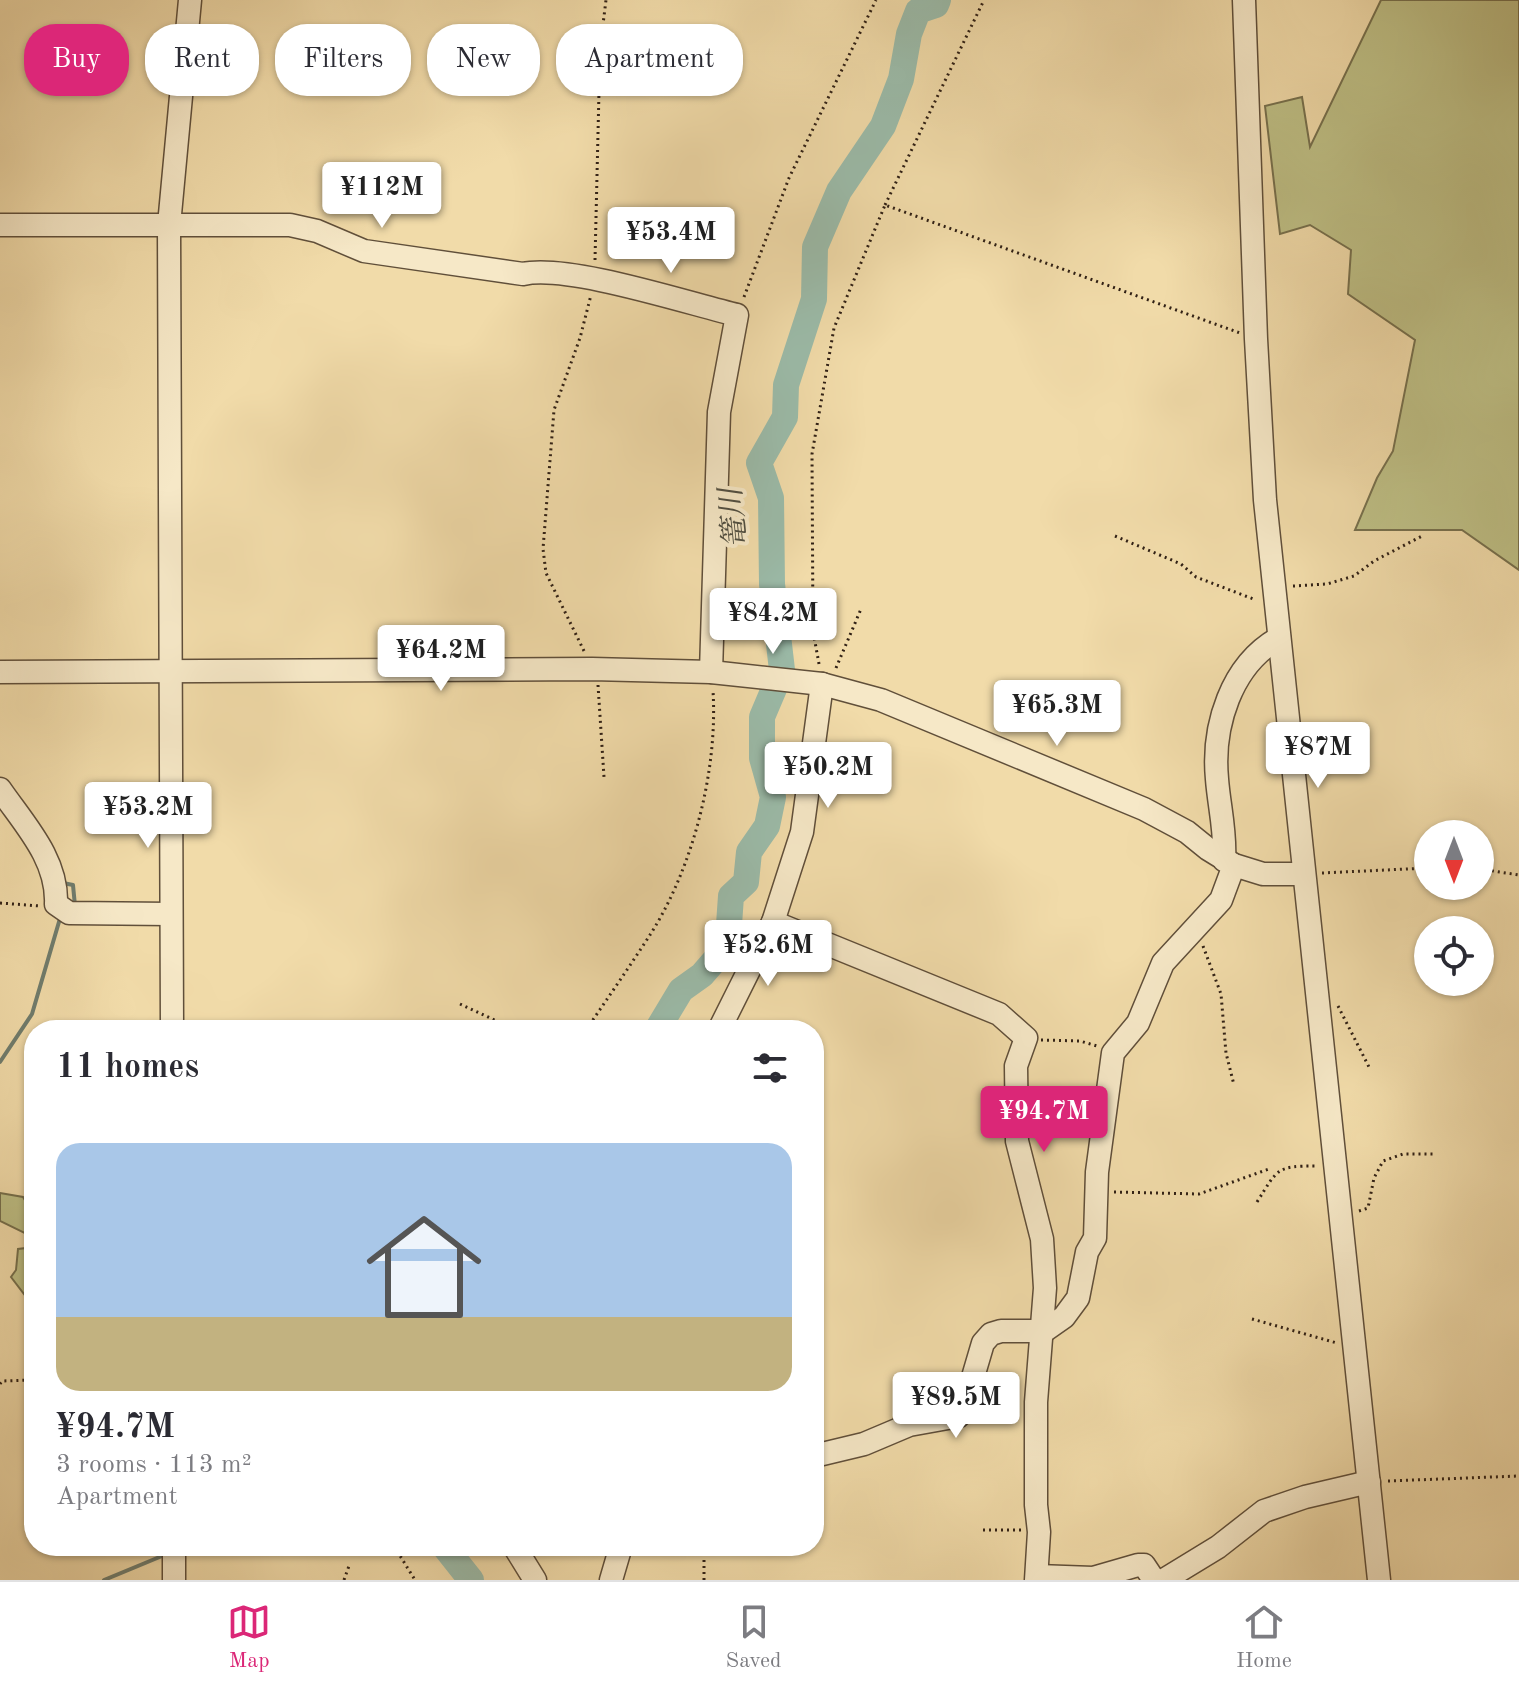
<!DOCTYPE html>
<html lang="en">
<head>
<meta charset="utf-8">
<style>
  body { margin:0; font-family:"Old Standard TT","Noto Serif JP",serif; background:#f2f2f3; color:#2b2b33; height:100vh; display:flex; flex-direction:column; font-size:30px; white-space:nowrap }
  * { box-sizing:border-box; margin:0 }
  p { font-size:26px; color:#7c7c81 }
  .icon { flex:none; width:44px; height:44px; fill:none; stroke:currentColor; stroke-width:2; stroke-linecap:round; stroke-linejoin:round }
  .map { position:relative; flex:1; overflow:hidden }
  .details { position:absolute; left:24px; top:1020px; width:800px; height:536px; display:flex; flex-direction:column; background:#fff; border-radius:32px; box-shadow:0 2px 6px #0004 }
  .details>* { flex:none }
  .guide { position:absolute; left:24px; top:24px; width:800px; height:72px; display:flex; gap:16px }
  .needle { width:52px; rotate:180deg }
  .fabs { position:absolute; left:1414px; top:820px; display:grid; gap:16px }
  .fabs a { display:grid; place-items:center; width:80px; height:80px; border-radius:50%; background:#fff; box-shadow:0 2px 6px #0004; font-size:40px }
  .price { position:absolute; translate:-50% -68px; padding:0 18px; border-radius:8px; background:#fff; color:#222; font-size:26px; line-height:52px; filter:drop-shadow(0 2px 4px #0008) }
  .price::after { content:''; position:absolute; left:50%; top:48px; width:24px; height:18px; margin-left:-12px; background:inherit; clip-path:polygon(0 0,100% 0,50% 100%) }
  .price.active { background:#db2777; color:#fff }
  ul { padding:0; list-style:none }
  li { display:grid; align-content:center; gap:16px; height:424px; padding:0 32px }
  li+li { border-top:2px solid #e1e1e2 }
  li span { display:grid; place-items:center; height:248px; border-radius:24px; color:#555 }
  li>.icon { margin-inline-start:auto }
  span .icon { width:144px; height:144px; fill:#fffc; stroke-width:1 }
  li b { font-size:34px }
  h2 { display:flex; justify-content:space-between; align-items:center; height:96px; padding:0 32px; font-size:34px }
  .chip { padding:0 28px; border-radius:32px; background:#fff; box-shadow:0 2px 6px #0004; font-size:28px; line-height:72px }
  .chip.active { background:#db2777; color:#fff }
  .tabs { display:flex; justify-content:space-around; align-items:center; height:112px; border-top:2px solid #e1e1e2; background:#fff; font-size:22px; color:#7c7c81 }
  .tabs a { display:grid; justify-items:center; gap:4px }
  .tabs .active { color:#db2777 }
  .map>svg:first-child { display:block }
</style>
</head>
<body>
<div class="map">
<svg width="1519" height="1580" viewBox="0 0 1519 1580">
  <rect width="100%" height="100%" fill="#f1dba9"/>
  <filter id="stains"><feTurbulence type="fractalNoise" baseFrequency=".0025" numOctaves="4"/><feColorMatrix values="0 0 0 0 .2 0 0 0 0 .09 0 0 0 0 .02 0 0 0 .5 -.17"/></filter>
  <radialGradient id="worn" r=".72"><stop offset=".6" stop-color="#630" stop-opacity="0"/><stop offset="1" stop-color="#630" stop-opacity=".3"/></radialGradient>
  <g fill="#bebf85" stroke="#77704d" stroke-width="2">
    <path d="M 1381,0 L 1519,0 L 1519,570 L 1462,530 L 1355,530 L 1377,478 L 1393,451 L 1415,340 L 1348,294 L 1351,250 L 1310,225 L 1280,234 L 1265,106 L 1302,97 L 1310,147 Z"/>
    <path d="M 0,1193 L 23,1197 L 34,1215 L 34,1272 L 24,1294 L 11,1277 L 16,1270 L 18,1249 L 26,1248 L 27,1234 L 0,1221 Z"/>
  </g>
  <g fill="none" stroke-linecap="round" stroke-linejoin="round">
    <g stroke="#707d6e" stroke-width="4">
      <path d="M 63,883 L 73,885 L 75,906"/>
      <path d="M 0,1062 L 32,1014 L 61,915"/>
      <path d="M 104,1580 L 162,1556"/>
    </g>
    <g stroke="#9bbba9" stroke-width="26">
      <path d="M 657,1030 L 681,990 L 702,975 L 721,953 L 728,939 L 731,896 L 746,882 L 749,852 L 767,826 L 773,797 L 762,758 L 762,717 L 782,670 L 772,584 L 771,498 L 759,463 L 785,417 L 786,385 L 814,299 L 815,247 L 839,191 L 883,126 L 901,79 L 909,34 L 918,11 L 936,5 L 938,0"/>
      <path d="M 444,1546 L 471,1580"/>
    </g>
    <g stroke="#604f3a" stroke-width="25">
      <g id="minor">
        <path d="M 1244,0 L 1256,339 L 1265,500 L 1379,1580"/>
        <path d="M 0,225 L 290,225 L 317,231 L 364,251 L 523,274 C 568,264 687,303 737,315 L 719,412 L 711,672"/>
        <path d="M 0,672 L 592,669 L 711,672 L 822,684 L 881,700 L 1144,809 L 1187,832 L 1208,849 L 1234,865 L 1263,874 L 1303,874"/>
        <path d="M 0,789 C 24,824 58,859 56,904 L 69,913 L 171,914"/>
        <path d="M 1224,860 C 1226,832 1219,806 1217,779 C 1212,726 1231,665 1279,638"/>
        <path d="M 773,922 L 999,1014 L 1026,1038 L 1016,1066 L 1017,1141 L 1042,1239 L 1045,1288 L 1036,1402 L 1036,1505 L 1039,1532 L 1036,1580"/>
        <path d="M 172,1030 L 169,225 L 190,0"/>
        <path d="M 719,1030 L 773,922 L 802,832 L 822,684"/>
        <path d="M 814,1456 L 864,1444 L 909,1425 L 959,1416 L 963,1411 L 983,1343 L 991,1334 L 1001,1331 L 1044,1331 L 1064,1317 L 1078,1298 L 1087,1252 L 1095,1238 L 1097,1172 L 1113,1053 L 1138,1023 L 1163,963 L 1221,900 L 1234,865"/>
        <path d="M 174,1546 L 174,1580"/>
        <path d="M 514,1546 L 535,1580"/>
        <path d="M 1037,1576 L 1093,1578 L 1138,1565 L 1144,1565 L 1154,1580"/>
        <path d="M 611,1580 L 621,1546"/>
        <path d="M 1164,1580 L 1218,1547 L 1264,1511 L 1305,1497 L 1369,1482"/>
      </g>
    </g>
    <g stroke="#302015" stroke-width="3" stroke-dasharray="2 4" stroke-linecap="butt">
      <path d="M 885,205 L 984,0"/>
      <path d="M 595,260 L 600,49 L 606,0"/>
      <path d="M 744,297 L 789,178 L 876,0"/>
      <path d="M 1115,536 L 1181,564 L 1196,577 L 1256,600"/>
      <path d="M 1293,586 L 1327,584 L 1354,576 L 1374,561 L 1424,535"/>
      <path d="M 584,651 L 546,573 L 543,549 L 554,410 L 580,338 L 591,295"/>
      <path d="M 819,664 L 813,631 L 812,454 L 834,328 L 885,205 L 1240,333"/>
      <path d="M 836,668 L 861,609"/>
      <path d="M 598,685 L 604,777"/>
      <path d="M 1480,869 L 1519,875"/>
      <path d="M 1322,873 L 1428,868"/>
      <path d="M 0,903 L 40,906"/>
      <path d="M 1203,946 L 1221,994 L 1226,1053 L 1234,1085"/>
      <path d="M 460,1004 L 516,1030"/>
      <path d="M 1338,1006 L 1369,1067"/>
      <path d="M 586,1030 C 607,999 628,969 648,938 C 692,871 718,772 713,691"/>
      <path d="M 1041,1040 L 1080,1041 L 1097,1046"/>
      <path d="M 1114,1192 L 1199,1194 L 1269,1169"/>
      <path d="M 1257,1202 C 1278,1169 1276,1166 1315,1166"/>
      <path d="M 1359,1211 L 1368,1208 L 1374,1178 L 1383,1161 L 1403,1154 L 1434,1154"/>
      <path d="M 1252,1319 L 1337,1343"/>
      <path d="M 0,1384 L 2,1381 L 34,1380"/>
      <path d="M 1388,1481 L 1519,1476"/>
      <path d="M 983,1530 L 1023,1530"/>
      <path d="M 394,1546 L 415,1580"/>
      <path d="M 344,1580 L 350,1563"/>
      <path d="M 704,1580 L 704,1546"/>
    </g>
    <use href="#minor" stroke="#f6e8c7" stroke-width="22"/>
  </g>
  <g text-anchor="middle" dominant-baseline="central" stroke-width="8" stroke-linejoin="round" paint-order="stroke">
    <g font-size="30" font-style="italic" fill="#504e41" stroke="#f6e8c7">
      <text transform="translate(735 518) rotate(-96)">篭川</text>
    </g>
  </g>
  <rect width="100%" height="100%" filter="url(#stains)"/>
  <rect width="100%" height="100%" fill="url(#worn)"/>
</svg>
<div class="fabs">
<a><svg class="needle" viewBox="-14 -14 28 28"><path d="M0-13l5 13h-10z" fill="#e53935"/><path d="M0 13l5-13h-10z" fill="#7c7c81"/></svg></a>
<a><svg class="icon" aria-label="locate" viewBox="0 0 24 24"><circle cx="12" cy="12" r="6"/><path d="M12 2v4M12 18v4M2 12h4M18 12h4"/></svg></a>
</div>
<b class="price" style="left:382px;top:230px">¥112M</b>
<b class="price" style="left:671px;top:275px">¥53.4M</b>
<b class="price" style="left:773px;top:656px">¥84.2M</b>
<b class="price" style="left:441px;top:693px">¥64.2M</b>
<b class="price" style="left:1057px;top:748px">¥65.3M</b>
<b class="price" style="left:1318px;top:790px">¥87M</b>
<b class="price" style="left:828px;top:810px">¥50.2M</b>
<b class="price" style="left:148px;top:850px">¥53.2M</b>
<b class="price" style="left:768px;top:988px">¥52.6M</b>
<b class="price active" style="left:1044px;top:1154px">¥94.7M</b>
<b class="price" style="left:956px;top:1440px">¥89.5M</b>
<div class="guide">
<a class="chip active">Buy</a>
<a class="chip">Rent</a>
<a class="chip">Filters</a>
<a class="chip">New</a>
<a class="chip">Apartment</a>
</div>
<section class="details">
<h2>11 homes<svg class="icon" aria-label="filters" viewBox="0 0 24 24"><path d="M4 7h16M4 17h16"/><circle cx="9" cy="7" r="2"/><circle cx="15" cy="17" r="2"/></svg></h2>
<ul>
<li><span style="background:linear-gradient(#a9c7e8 70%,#c2b280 0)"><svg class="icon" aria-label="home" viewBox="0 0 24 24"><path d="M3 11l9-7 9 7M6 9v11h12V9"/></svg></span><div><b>¥94.7M</b><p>3 rooms · 113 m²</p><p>Apartment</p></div></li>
</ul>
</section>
</div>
<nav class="tabs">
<a class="active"><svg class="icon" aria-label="map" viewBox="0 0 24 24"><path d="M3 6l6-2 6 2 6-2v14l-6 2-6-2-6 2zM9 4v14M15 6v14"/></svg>Map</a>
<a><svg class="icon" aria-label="saved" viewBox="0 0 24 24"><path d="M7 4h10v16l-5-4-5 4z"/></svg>Saved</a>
<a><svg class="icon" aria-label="home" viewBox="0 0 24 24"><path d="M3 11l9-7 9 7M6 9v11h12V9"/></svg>Home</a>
</nav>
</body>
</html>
